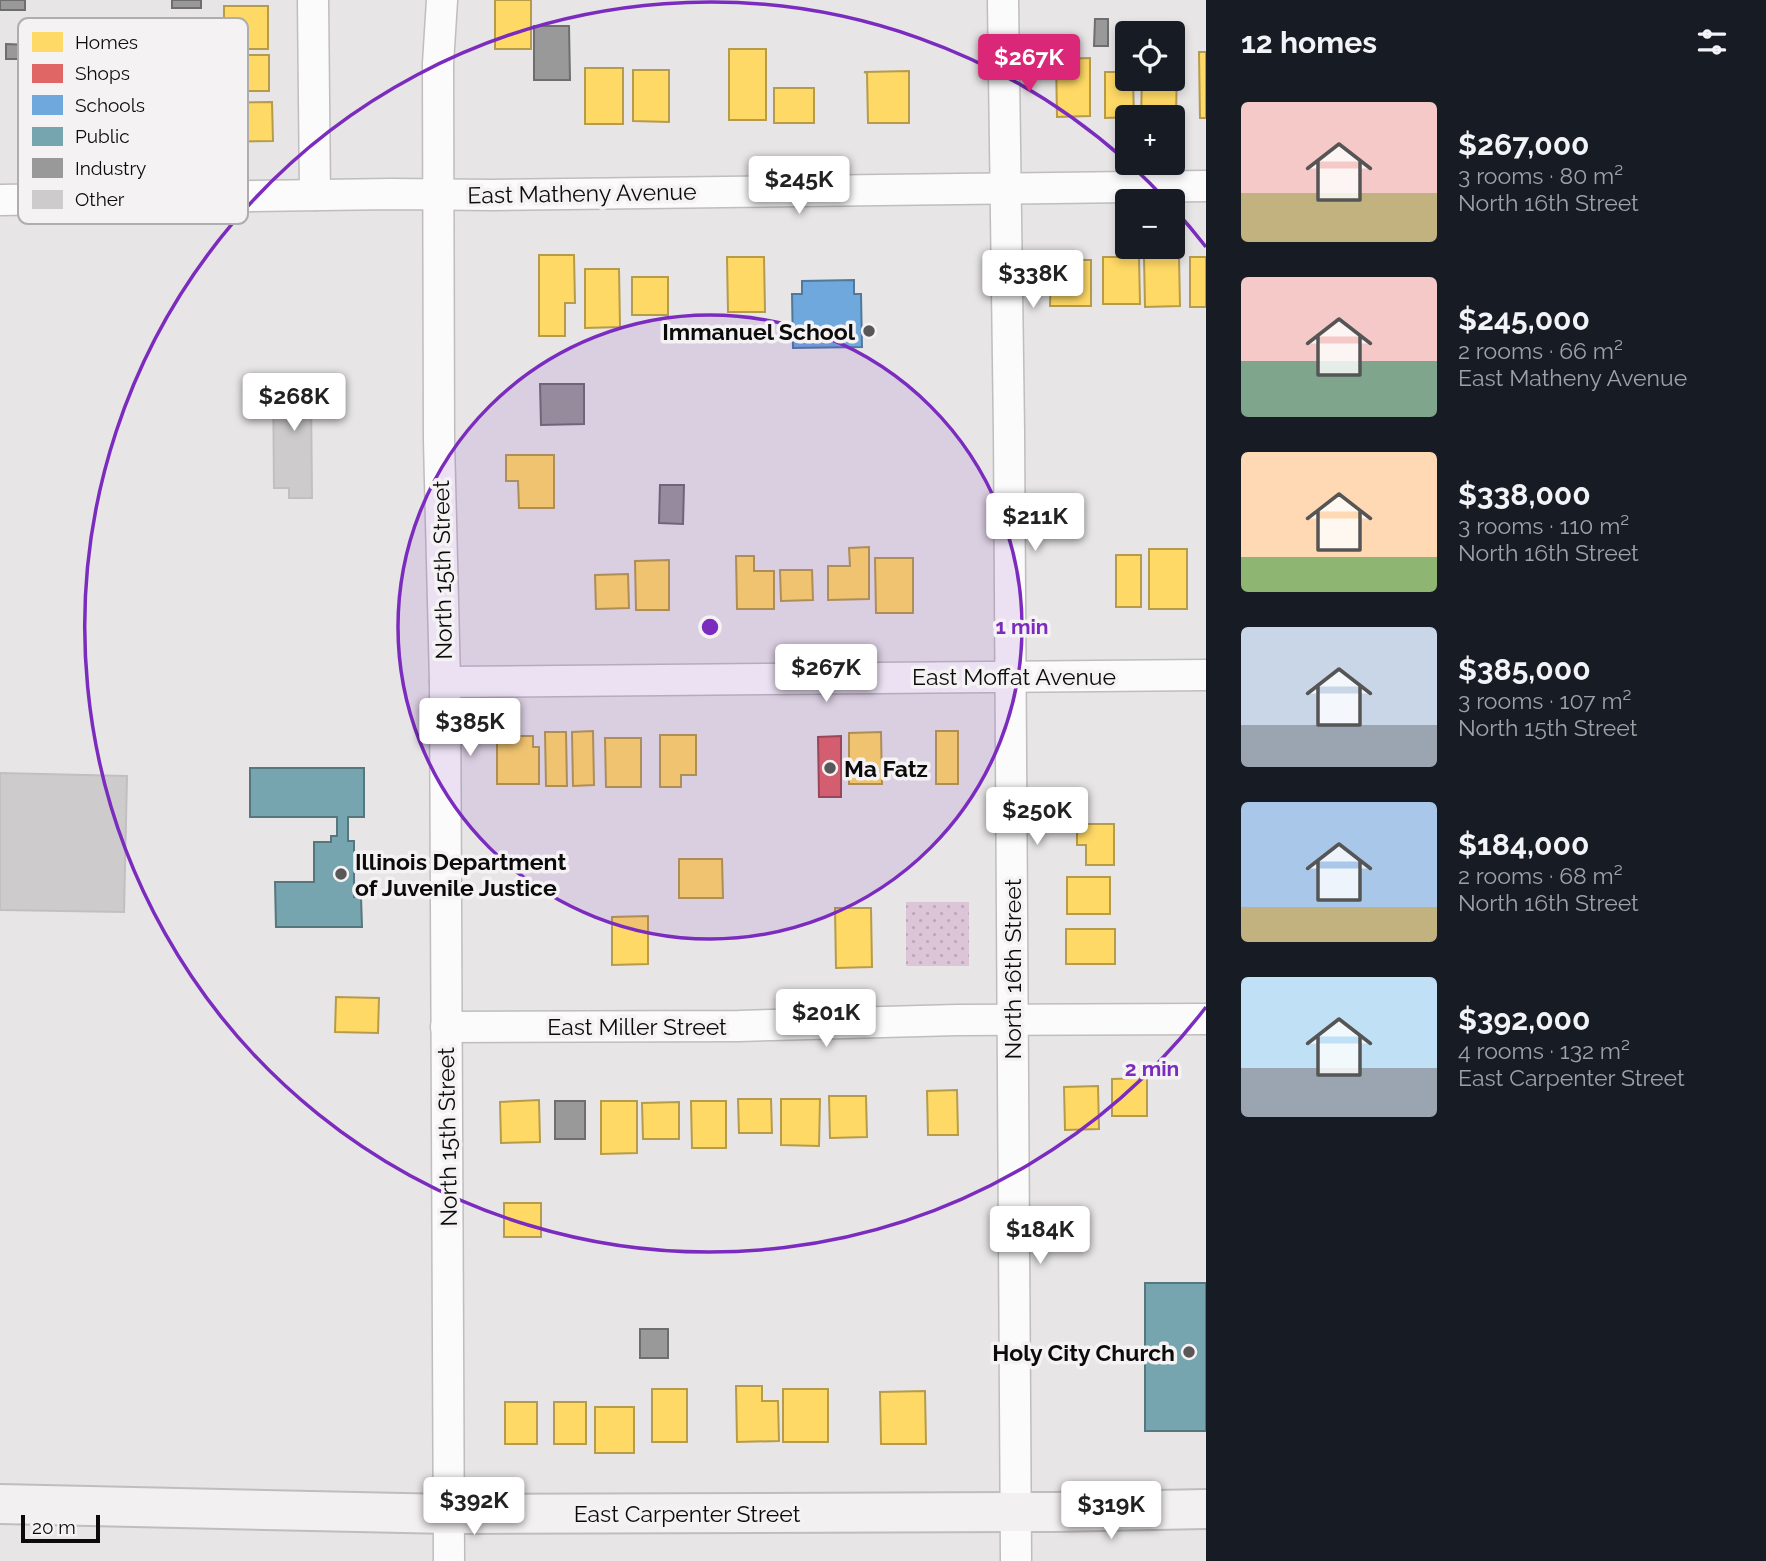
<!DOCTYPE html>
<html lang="en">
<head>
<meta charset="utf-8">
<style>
  body { margin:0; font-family:Raleway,sans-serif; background:#20242c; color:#f1f3f6; height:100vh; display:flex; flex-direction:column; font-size:26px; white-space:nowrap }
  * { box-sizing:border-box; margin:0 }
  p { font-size:23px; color:#9ea1a6 }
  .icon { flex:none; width:38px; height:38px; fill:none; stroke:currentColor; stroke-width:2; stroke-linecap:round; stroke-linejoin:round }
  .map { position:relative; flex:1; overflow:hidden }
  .panel { display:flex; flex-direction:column; background:#171b24; width:560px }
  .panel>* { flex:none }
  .buttons { position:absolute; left:1115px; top:21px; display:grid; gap:14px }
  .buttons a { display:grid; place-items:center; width:70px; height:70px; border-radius:7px; background:#171b24; box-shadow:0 4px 10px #0003; font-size:35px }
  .scale { position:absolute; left:21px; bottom:18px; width:79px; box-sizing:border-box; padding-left:7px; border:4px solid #0c0b0c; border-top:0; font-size:19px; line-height:24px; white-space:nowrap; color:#0c0b0c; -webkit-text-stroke:5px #f5f2f4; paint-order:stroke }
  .price { position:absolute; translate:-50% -60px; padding:0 16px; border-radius:7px; background:#fff; color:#222; font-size:23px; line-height:46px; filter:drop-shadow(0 2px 4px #0008) }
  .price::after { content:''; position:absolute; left:50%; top:42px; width:21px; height:16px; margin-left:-10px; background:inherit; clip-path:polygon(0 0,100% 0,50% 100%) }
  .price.active { background:#db2777; color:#fff }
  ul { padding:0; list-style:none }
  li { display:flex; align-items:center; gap:21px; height:175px; padding:0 35px }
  li span { display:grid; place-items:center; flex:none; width:196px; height:140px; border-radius:7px; color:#555 }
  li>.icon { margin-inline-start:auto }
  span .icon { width:84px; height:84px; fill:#fffc; stroke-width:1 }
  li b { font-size:30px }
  h2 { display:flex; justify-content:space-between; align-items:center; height:84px; padding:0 35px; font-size:30px }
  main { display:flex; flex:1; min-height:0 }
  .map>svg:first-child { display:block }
</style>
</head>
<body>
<main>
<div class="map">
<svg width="1206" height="1561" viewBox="0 0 1206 1561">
  <defs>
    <pattern id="garden-dots" width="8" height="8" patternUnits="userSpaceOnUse" patternTransform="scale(1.75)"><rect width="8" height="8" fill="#dbc5d7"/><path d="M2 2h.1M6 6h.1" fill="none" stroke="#bba8b7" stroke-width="1.8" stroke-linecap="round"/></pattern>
  </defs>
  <rect width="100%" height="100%" fill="#e7e5e6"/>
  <rect fill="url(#garden-dots)" x="906" y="902" width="63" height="64"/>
  <g fill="#ffd966" stroke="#b69b4b" stroke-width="2">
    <rect x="495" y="0" width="36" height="49"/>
    <rect x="224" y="6" width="44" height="43"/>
    <rect x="729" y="49" width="37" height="71"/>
    <path d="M 1199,52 L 1206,52 L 1206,118 L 1200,118 Z"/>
    <path d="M 219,55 L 269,55 L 269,91 L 232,91 L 232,75 L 219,75 Z"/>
    <path d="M 1090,58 L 1090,116 L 1057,117 L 1056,59 Z"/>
    <path d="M 1172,64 L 1177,64 L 1176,118 L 1141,117 L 1142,79 L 1172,79 Z"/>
    <rect x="585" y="68" width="38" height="56"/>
    <path d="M 633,70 L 669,70 L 669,122 L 633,121 Z"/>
    <path d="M 909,71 L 909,123 L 868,123 L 867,73 L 864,72 Z"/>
    <path d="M 1105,72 L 1127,72 L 1127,79 L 1133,79 L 1134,117 L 1105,118 Z"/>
    <rect x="774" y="88" width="40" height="35"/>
    <path d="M 272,102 L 273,141 L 210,142 L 210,103 Z"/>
    <path d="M 539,255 L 574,255 L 575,303 L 565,303 L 565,336 L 539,336 Z"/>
    <path d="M 727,257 L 764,257 L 765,312 L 728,312 Z"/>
    <path d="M 1103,257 L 1139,257 L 1140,304 L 1103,304 Z"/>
    <path d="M 1144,257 L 1179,257 L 1180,306 L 1145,307 Z"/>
    <rect x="1190" y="257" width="16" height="50"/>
    <path d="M 1051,260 L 1091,260 L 1091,306 L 1050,306 Z"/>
    <path d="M 585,269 L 619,269 L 620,327 L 585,328 Z"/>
    <rect x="632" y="277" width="36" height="38"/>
    <path d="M 506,455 L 554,455 L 554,508 L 519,508 L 518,481 L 506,481 Z"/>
    <path d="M 869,547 L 869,599 L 828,600 L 828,566 L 850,566 L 849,548 Z"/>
    <rect x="1149" y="549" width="38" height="60"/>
    <rect x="1116" y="555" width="25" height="52"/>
    <path d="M 736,556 L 754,556 L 754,571 L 774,571 L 774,609 L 737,609 Z"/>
    <path d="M 875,558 L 913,558 L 913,613 L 876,613 Z"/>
    <path d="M 669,560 L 669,610 L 636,610 L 635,561 Z"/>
    <path d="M 780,570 L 812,570 L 813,600 L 781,601 Z"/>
    <path d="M 628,574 L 629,608 L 596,609 L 595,575 Z"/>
    <path d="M 593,731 L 594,785 L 573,786 L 572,732 Z"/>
    <rect x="936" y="731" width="22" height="53"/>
    <path d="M 545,732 L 566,732 L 567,786 L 546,786 Z"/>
    <path d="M 881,732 L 882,784 L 849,784 L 849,733 Z"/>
    <path d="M 660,735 L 696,735 L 696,775 L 681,775 L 681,787 L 660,787 Z"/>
    <path d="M 508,736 L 533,736 L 533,747 L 539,747 L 539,784 L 497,784 L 497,740 L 508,740 Z"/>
    <path d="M 605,738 L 641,738 L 641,787 L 606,787 Z"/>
    <path d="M 1077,824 L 1114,824 L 1114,865 L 1086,865 L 1086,845 L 1077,845 Z"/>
    <path d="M 679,859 L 722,859 L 723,898 L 679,898 Z"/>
    <rect x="1067" y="877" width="43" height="37"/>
    <path d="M 835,908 L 871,908 L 872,967 L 836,968 Z"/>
    <path d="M 648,916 L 648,964 L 612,965 L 612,917 Z"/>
    <rect x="1066" y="929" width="49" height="35"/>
    <path d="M 336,997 L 379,998 L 378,1033 L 335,1032 Z"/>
    <path d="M 1147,1078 L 1147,1116 L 1112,1116 L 1112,1079 Z"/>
    <path d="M 1098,1086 L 1099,1129 L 1065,1130 L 1064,1087 Z"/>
    <path d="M 957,1090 L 958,1135 L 928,1135 L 927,1091 Z"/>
    <path d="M 829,1096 L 866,1096 L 867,1137 L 830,1138 Z"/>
    <path d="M 738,1099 L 771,1099 L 772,1133 L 739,1133 Z"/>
    <path d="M 781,1099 L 820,1099 L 819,1146 L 781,1145 Z"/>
    <path d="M 539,1100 L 540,1142 L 501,1143 L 500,1102 Z"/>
    <path d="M 601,1101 L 637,1101 L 637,1153 L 601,1154 Z"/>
    <path d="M 691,1101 L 726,1101 L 726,1148 L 692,1148 Z"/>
    <path d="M 679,1102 L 679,1139 L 643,1139 L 642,1103 Z"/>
    <rect x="504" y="1203" width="37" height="34"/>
    <path d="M 736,1386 L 762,1386 L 762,1401 L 778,1401 L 779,1441 L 737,1442 Z"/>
    <rect x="652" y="1389" width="35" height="53"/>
    <rect x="783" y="1389" width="45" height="53"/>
    <path d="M 925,1391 L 926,1444 L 881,1444 L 880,1392 Z"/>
    <rect x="505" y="1402" width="32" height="42"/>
    <rect x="554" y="1402" width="32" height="42"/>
    <rect x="595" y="1407" width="39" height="46"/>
  </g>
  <path fill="#e06666" stroke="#a04b4b" stroke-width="2" d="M 841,736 L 841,797 L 819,797 L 818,737 Z"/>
  <path fill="#6fa8dc" stroke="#51799e" stroke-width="2" d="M 854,280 L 854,294 L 861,294 L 862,347 L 793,348 L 792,294 L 802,294 L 802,281 Z"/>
  <g fill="#76a5af" stroke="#56777e" stroke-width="2">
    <path d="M 250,768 L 364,768 L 364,817 L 348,817 L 348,841 L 354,841 L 354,897 L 361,897 L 362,927 L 276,927 L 275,882 L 314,882 L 314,842 L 331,842 L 331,836 L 337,836 L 337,817 L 250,817 Z"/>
    <rect x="1145" y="1283" width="61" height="148"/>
  </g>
  <g fill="#999" stroke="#6f6e6f" stroke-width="2">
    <rect x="0" y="0" width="25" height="10"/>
    <rect x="172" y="0" width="29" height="8"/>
    <path d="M 1095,19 L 1108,19 L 1108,46 L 1094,46 Z"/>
    <path d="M 534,26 L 569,26 L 570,80 L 534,80 Z"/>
    <path d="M 6,44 L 31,45 L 31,59 L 6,59 Z"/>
    <path d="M 540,384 L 584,384 L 584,424 L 541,425 Z"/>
    <path d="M 660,485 L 684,485 L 683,524 L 659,523 Z"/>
    <rect x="555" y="1101" width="30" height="38"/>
    <rect x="640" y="1329" width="28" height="29"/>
  </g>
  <g fill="#cdcbcc" stroke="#c1c0c1" stroke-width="2">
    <path d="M 328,377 L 328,391 L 311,392 L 312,498 L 289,498 L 289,488 L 274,488 L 273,378 Z"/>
    <path d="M 0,773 L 127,776 L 124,912 L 0,910 Z"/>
  </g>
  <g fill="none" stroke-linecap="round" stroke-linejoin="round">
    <g stroke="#bfbdbe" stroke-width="33">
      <g id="street">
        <path d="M 313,0 L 315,195"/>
        <path d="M 442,0 L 438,64 L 439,441 L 445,682 L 449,1561"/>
        <path d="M 1003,0 L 1009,432 L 1016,1561"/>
        <path d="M 0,200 L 391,194 L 493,195 L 1206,186"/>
        <path d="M 445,682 L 1206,675"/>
        <path d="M 446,1027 L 739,1026 L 957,1020 L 1206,1019"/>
      </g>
    </g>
    <g stroke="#bfbdbe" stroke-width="42">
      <path id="secondary" d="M 0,1504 L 449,1514 L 1052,1512 L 1206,1509"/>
    </g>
    <use href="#street" stroke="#fbfbfb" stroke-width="30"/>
    <use href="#secondary" stroke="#f3f0f2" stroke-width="38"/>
  </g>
  <circle cx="710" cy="627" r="312" fill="#7b2cbf" fill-opacity=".12"/>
  <g fill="none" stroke="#7b2cbf" stroke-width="3.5">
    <circle cx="710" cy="627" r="312"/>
    <path d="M1206 1007A625 625 0 1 1 1124 159M1132 166A625 625 0 0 1 1167 201M1174 209A625 625 0 0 1 1206 247"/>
  </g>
  <g fill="#595758" stroke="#f5f2f4" stroke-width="2.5">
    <circle cx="869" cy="331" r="7"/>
    <circle cx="830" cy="768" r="7"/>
    <circle cx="341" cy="874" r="7"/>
    <circle cx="1189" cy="1352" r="7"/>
  </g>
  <g text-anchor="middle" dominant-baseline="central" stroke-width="7" stroke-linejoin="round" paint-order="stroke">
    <g font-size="23" fill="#0c0b0c" stroke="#f5f2f4">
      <text transform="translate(582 193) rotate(-1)">East Matheny Avenue</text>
      <text transform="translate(442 570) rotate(-91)">North 15th Street</text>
      <text x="1014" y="676">East Moffat Avenue</text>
      <text transform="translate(1012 969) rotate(-90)">North 16th Street</text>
      <text x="637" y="1026">East Miller Street</text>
      <text transform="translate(447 1137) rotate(-91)">North 15th Street</text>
      <text x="687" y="1513">East Carpenter Street</text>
    </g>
    <g font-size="23" font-weight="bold" fill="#0c0b0c" stroke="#f5f2f4" text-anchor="end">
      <text x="855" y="331">Immanuel School</text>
      <text x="844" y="768" text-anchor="start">Ma Fatz</text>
      <text x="355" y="861" text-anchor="start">Illinois Department<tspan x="355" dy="26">of Juvenile Justice</tspan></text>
      <text x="1175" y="1352">Holy City Church</text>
    </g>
  </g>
  <rect x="18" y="18" width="230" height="206" rx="10" fill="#f5f2f4" stroke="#afadae" stroke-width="2"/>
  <rect x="32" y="32" width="31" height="20" fill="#ffd966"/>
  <rect x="32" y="64" width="31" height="19" fill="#e06666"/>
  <rect x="32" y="95" width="31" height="20" fill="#6fa8dc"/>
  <rect x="32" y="127" width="31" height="19" fill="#76a5af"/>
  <rect x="32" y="158" width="31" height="20" fill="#999"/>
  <rect x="32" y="190" width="31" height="19" fill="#cdcbcc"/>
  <g font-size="19" fill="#0c0b0c">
    <text x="75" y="49">Homes</text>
    <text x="75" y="80">Shops</text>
    <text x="75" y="112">Schools</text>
    <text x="75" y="143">Public</text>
    <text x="75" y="175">Industry</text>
    <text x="75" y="206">Other</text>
  </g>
  <circle cx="710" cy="627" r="10" fill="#7b2cbf" stroke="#f5f2f4" stroke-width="3.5"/>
  <g font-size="21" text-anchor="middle" font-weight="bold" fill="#7b2cbf" stroke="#f5f2f4" stroke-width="7" stroke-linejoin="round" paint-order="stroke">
    <text x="1022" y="634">1 min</text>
    <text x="1152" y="1076">2 min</text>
  </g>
</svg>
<div class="buttons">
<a><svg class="icon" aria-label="locate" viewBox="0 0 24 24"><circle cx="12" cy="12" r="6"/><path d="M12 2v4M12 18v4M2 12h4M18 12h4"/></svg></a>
<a>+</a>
<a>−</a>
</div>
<div class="scale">20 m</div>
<b class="price active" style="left:1029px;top:94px">$267K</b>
<b class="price" style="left:799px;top:216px">$245K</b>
<b class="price" style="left:1033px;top:310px">$338K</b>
<b class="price" style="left:294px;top:433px">$268K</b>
<b class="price" style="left:1035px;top:553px">$211K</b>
<b class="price" style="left:826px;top:704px">$267K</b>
<b class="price" style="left:470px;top:758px">$385K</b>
<b class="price" style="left:1037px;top:847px">$250K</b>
<b class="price" style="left:826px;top:1049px">$201K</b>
<b class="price" style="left:1040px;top:1266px">$184K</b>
<b class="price" style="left:474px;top:1537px">$392K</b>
<b class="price" style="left:1111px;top:1541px">$319K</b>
</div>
<section class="panel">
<h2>12 homes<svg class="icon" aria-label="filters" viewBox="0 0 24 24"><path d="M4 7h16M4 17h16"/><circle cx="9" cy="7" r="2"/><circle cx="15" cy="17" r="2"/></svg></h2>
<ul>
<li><span style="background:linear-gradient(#f6c9c9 65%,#c2b280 0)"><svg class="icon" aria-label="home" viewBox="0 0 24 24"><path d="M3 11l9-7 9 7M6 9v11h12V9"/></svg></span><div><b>$267,000</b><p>3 rooms · 80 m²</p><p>North 16th Street</p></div></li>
<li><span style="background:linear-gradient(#f6c9c9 60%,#7fa58c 0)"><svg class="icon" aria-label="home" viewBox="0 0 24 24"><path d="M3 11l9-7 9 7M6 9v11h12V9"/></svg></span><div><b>$245,000</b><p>2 rooms · 66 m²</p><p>East Matheny Avenue</p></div></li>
<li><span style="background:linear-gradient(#ffd9b3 75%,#8fb573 0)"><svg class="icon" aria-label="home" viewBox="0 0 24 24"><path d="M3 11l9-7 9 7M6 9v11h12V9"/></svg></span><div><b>$338,000</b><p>3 rooms · 110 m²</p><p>North 16th Street</p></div></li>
<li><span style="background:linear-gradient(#c9d6e8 70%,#9aa5b1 0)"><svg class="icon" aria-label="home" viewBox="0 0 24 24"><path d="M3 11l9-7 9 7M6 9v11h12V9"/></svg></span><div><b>$385,000</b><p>3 rooms · 107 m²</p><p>North 15th Street</p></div></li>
<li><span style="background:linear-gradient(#a9c7e8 75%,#c2b280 0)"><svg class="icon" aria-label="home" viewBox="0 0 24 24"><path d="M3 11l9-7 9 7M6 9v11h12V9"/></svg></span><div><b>$184,000</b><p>2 rooms · 68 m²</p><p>North 16th Street</p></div></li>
<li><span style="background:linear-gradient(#bfe0f5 65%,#9aa5b1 0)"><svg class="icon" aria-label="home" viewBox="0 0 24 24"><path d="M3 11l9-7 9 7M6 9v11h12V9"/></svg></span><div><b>$392,000</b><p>4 rooms · 132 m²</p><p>East Carpenter Street</p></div></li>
</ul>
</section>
</main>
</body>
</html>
